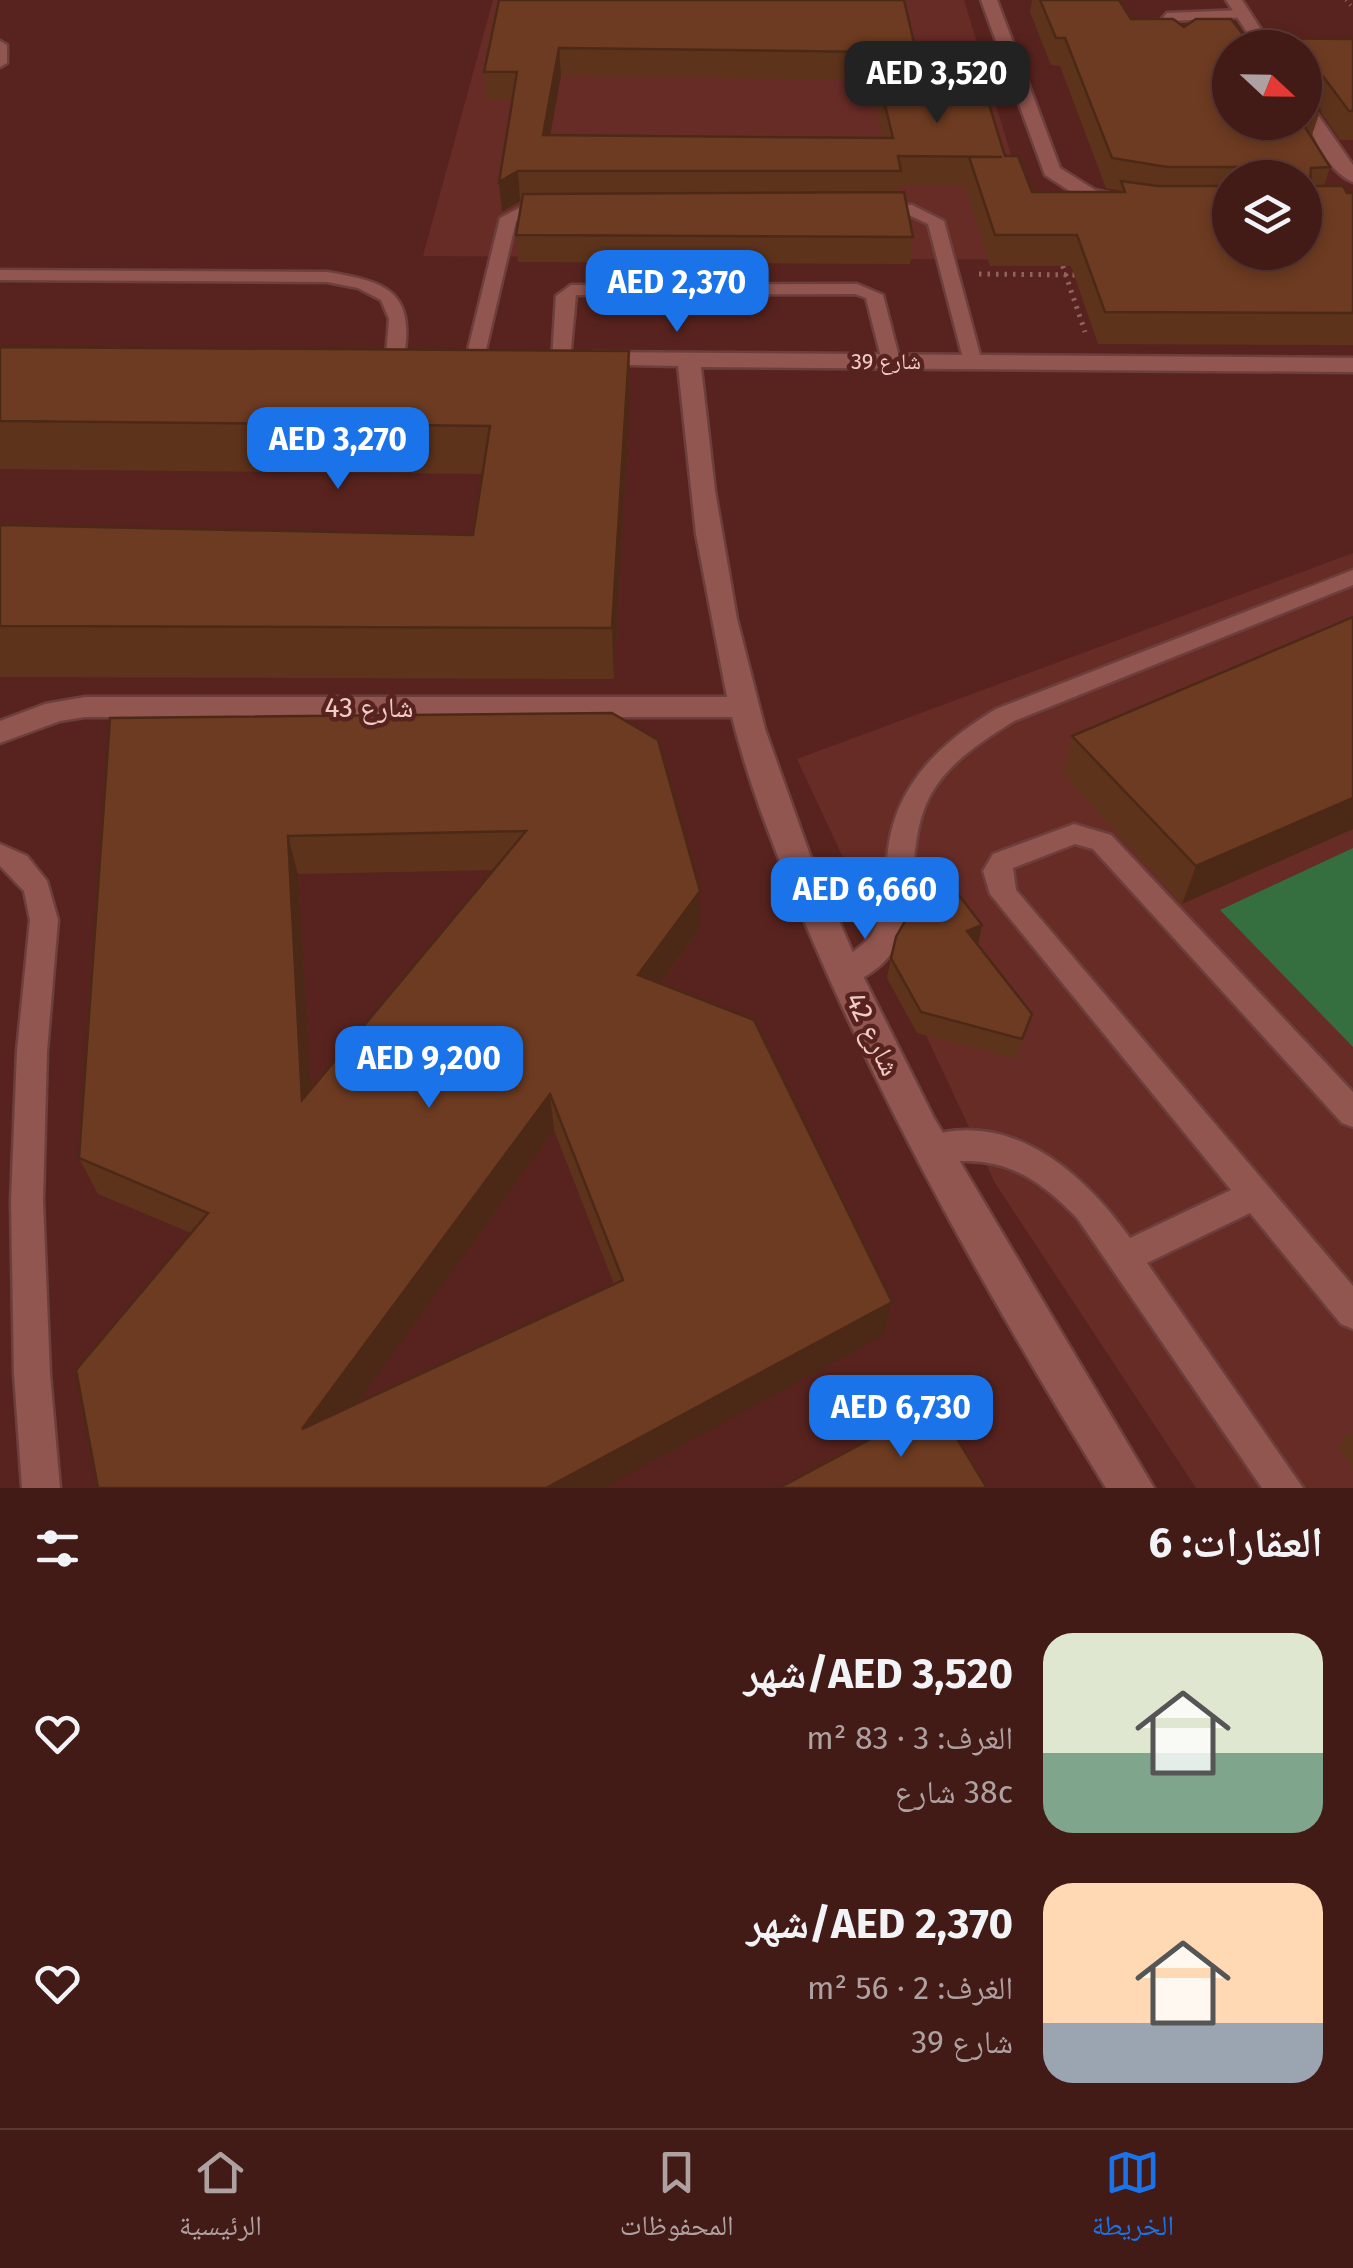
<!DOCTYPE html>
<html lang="ar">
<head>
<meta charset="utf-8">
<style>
  body { margin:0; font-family:"Fira Sans","Noto Naskh Arabic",sans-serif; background:#4c2723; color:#f1f3f6; direction:rtl; height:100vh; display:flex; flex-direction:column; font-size:38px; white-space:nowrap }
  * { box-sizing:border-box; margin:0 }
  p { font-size:32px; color:#aea1a1 }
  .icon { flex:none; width:55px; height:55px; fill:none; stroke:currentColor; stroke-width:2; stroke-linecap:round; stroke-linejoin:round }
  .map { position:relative; height:1488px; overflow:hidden; direction:ltr }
  .drawer { display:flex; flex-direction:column; background:#421a16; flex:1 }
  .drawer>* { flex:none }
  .needle { width:65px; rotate:112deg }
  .controls { position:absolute; left:1212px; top:30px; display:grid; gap:20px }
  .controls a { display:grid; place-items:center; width:110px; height:110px; border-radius:50%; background:#421a16; box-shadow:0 5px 15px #0003,0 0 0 2px #5a3835; font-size:50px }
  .price { position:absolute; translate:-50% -85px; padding:0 22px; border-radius:20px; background:#1a73e8; color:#fff; font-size:32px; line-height:65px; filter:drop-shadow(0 2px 5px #0008) }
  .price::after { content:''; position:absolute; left:50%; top:60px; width:30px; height:22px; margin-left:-15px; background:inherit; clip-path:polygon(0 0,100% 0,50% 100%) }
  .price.selected { background:#222; color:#fff }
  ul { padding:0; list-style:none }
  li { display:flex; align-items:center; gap:30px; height:250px; padding:0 30px }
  li span { display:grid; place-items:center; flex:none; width:280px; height:200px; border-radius:30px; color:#555 }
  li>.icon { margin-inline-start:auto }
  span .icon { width:120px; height:120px; fill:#fffc; stroke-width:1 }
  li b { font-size:42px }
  h2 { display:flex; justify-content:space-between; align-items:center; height:120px; padding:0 30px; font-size:42px }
  .dock { display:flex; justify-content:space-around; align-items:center; height:140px; border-top:2px solid #5a3835; background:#421a16; font-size:28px; color:#aea1a1 }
  .dock a { display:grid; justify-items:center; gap:5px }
  .dock .selected { color:#1a73e8 }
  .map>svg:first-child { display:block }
</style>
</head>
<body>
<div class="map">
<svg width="1353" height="1488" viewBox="0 0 1353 1488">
  <rect width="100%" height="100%" fill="#58231e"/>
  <g fill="#682c27">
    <path d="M 493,0 L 964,0 L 1043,260 L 423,256 Z"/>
    <path d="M 1353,553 L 1353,1488 L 1196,1488 L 995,1183 L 797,759 Z"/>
  </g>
  <path fill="#356e3f" d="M 1353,848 L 1353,1047 L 1220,910 Z"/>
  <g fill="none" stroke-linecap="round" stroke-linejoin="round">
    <g stroke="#6d3f3c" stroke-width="5">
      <g id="service">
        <path d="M 1243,10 L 1250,14 L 1248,17 L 1172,21 L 1185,46 L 1178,50 L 1173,49 L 1158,23 L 1167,13 Z"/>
        <path d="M 0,41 L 7,45 L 7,63 L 0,67 Z"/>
        <path d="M 529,203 L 554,203 L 562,208 C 551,217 530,214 516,221 L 484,358 L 475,364 L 468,362 L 466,358 L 500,218 Z"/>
        <path d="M 874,205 L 912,205 L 944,221 L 982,362 L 980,366 L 973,368 L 964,362 L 928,224 L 909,215 L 868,213 L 868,207 Z"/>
        <path d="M 0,270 L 327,272 C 386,282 415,290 404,357 L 395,363 L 386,357 L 389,319 L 381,300 L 358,288 L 327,282 L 0,280 Z"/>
        <path d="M 857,284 L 883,295 L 900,361 L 898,365 L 884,365 L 882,361 L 866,298 L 855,294 L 576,295 L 570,359 L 561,365 L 552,359 L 556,296 L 571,285 Z"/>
        <path d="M 1353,570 L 1353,585 L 1014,721 C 982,741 946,764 929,798 C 900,854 930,936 869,974 C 856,982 848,988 834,983 L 830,975 C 840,954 867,950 876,926 C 886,902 884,875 888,850 C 896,783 942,742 996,709 Z"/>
        <path d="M 1074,824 L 1111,835 L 1353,1092 L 1353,1127 L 1342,1123 L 1093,849 L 1075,844 L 1013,868 L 1016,890 L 1353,1286 L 1353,1329 L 1341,1324 L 1250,1213 L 1147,1263 L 1303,1488 L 1262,1488 L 1077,1218 C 1045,1185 1014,1161 966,1161 C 950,1161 934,1165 919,1159 L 914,1149 L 919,1139 C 1008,1106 1082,1171 1130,1238 L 1231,1190 L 990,894 L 983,871 L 993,854 Z"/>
        <path d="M 0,844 L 27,856 L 47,881 L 58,920 L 47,1051 L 43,1201 L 50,1374 L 60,1488 L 22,1488 L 14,1374 L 11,1201 L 17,1051 L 30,920 L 24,891 L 0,866 Z"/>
      </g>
    </g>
    <g stroke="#6d3f3c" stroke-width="5">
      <g id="minor">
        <path d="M 981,0 L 997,0 L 1060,168 L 1095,190 L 1130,198 L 1130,206 L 1082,199 L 1045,175 Z"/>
        <path d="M 1226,0 L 1242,0 L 1273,48 L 1257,48 Z"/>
        <path d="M 1305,104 L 1311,105 L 1353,165 L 1353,182 C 1329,173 1305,128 1305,104 Z"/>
        <path d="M 591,352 L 1353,358 L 1353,372 L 701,367 L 715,491 L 737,619 L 765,729 L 810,855 L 865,980 L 934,1118 L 1154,1488 L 1106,1488 C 997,1311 894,1130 812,939 C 781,866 751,793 732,717 L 85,717 L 60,721 L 0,743 L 0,721 L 45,704 L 85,697 L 727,697 L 696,534 L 678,366 L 583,364 L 580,359 Z"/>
      </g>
    </g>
    <path stroke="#91635e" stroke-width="4" stroke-dasharray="1 5" stroke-linecap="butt" d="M 1346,0 L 1353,8"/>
    <g stroke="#91635e" stroke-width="5" stroke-dasharray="2.5 6" stroke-linecap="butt">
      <path d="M 1060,258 L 1085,332"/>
      <path d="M 979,274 L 1082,275"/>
    </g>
    <use href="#service" fill="#91564f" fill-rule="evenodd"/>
    <use href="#minor" fill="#91564f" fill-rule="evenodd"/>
  </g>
  <g fill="#5e331c" fill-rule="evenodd">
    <path d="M 499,0 L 916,51 L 974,101 L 1005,156 L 1032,192 L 1118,192 L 1119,190 L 1106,188 L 1060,66 L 1051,65 L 1030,12 L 1032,0 L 1119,0 L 1131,19 L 1246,38 L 1353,39 L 1353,140 L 1340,140 L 1320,111 L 1311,138 L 1330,167 L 1324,186 L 1347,193 L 1353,193 L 1353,345 L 1098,344 L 1071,266 L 990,266 L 965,186 L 899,186 L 899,192 L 913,237 L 910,264 L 518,262 L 516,235 L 522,201 L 502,212 L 513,100 L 486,100 L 484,72 ZM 1305,48 L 1305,122 L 1230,122 ZM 561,76 L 870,80 L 883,138 L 550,135 ZM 1230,178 L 1305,178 L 1230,252 Z"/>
    <path d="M 0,347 L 629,351 L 630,399 L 614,679 L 0,677 L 0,525 L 473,535 L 483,474 L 0,469 Z"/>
    <path d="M 1353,617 L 1353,829 L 1182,904 L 1063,774 L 1072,736 Z"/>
    <path d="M 612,713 L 699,929 L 660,984 L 892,1302 L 884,1335 L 98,1488 L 191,1233 L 98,1194 L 79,1158 L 110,718 ZM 494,870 L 311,1089 L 298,874 ZM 554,1130 L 614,1284 L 356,1404 Z"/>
    <path d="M 978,944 L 1032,1014 L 1017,1059 L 917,1033 L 887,978 L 891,958 Z"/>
    <path d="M 1353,1428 L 1353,1468 L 1337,1446 Z"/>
  </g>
  <g fill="#4c2917">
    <path d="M 559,48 L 561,76 L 545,164 L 543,135 Z"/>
    <path d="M 518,171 L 520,201 L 502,212 L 499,182 Z"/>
    <path d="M 629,351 L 630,399 L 614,679 L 612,628 Z"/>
    <path d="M 1353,798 L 1353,829 L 1182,904 L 1196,866 Z"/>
    <path d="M 288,836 L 298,874 L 314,1136 L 302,1100 Z"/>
    <path d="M 700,891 L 699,929 L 639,1013 L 638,975 Z"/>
    <path d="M 982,925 L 978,945 L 967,931 Z"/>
    <path d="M 550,1094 L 554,1130 L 316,1460 L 302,1429 Z"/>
    <path d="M 892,1302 L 884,1335 L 603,1488 L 546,1488 Z"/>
  </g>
  <g fill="#6d3b21" stroke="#4c2917" stroke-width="2.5" fill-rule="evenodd">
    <path d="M 499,0 L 904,0 L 916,51 L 961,51 L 974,101 L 988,101 L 1005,156 L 1018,156 L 1032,192 L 1125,192 L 1121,181 L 1158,186 L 1230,186 L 1230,252 L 1305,252 L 1305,178 L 1240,178 L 1242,171 L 1238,167 L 1167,167 L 1112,158 L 1065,38 L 1056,38 L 1040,0 L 1119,0 L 1131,19 L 1173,19 L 1184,27 L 1196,19 L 1231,19 L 1246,38 L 1353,39 L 1353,111 L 1349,111 L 1322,75 L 1314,72 L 1309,76 L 1311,86 L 1320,111 L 1305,110 L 1305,48 L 1230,48 L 1230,122 L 1302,122 L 1330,167 L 1311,168 L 1310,183 L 1314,186 L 1343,186 L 1347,193 L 1353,193 L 1353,313 L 1105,312 L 1077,235 L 995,235 L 969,157 L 1002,157 L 898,156 L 901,171 L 518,171 L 499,182 L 517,72 L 484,72 ZM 559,48 L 872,52 L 893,138 L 543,135 Z"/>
    <path d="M 904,192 L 913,237 L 516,235 L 523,194 Z"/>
    <path d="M 0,347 L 629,351 L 612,628 L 0,626 L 0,525 L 473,535 L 490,426 L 0,421 Z"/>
    <path d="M 1353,617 L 1353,798 L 1196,866 L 1072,736 Z"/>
    <path d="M 612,713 L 658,740 L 700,891 L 638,975 L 754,1020 L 892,1302 L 546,1488 L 98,1488 L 76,1370 L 208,1213 L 79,1158 L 110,718 ZM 526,831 L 302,1100 L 288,836 ZM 550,1094 L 623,1280 L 302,1429 Z"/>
    <path d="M 958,894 L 982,925 L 967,931 L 1032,1014 L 1022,1039 L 921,1012 L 891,958 L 896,937 L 908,916 Z"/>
    <path d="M 936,1404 L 987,1488 L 779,1488 Z"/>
  </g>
  <g text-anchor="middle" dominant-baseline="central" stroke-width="9" stroke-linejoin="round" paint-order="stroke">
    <g font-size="22" fill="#efccc7" stroke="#58231e">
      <text x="886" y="361">شارع 39</text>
    </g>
    <g font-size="28" fill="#efccc7" stroke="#58231e">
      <text x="369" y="707">شارع 43</text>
      <text transform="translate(873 1034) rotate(64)">شارع 42</text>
    </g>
  </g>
</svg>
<div class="controls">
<a><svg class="needle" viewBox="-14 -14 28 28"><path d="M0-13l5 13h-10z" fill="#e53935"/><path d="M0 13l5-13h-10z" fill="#aea1a1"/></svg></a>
<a><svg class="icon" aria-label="layers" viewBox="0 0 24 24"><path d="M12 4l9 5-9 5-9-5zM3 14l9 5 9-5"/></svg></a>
</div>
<b class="price selected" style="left:937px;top:126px">AED 3,520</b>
<b class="price" style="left:677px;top:335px">AED 2,370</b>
<b class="price" style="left:338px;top:492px">AED 3,270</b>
<b class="price" style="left:865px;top:942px">AED 6,660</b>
<b class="price" style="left:429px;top:1111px">AED 9,200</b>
<b class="price" style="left:901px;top:1460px">AED 6,730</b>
</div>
<section class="drawer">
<h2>العقارات: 6<svg class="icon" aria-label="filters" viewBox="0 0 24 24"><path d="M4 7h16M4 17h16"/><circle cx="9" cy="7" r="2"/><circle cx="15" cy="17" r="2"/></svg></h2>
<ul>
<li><span style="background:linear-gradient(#dfe7d0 60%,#7fa58c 0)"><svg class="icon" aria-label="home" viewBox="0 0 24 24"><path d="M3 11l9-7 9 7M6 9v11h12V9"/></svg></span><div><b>AED 3,520/شهر</b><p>الغرف: 3 · 83 m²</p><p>38c شارع</p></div><svg class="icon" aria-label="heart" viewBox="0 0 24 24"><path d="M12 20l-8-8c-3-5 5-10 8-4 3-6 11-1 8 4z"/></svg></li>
<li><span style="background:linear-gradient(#ffd9b3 70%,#9aa5b1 0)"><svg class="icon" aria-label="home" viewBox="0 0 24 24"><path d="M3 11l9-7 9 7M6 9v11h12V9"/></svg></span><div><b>AED 2,370/شهر</b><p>الغرف: 2 · 56 m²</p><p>شارع 39</p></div><svg class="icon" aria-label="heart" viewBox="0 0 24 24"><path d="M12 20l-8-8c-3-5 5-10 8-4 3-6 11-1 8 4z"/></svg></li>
</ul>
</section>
<nav class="dock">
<a class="selected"><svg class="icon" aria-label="map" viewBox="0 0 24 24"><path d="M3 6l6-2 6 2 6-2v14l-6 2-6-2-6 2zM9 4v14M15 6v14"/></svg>الخريطة</a>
<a><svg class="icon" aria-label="saved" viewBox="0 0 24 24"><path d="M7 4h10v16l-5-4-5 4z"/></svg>المحفوظات</a>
<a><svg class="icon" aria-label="home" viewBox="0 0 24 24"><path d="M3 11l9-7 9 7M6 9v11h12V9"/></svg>الرئيسية</a>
</nav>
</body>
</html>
